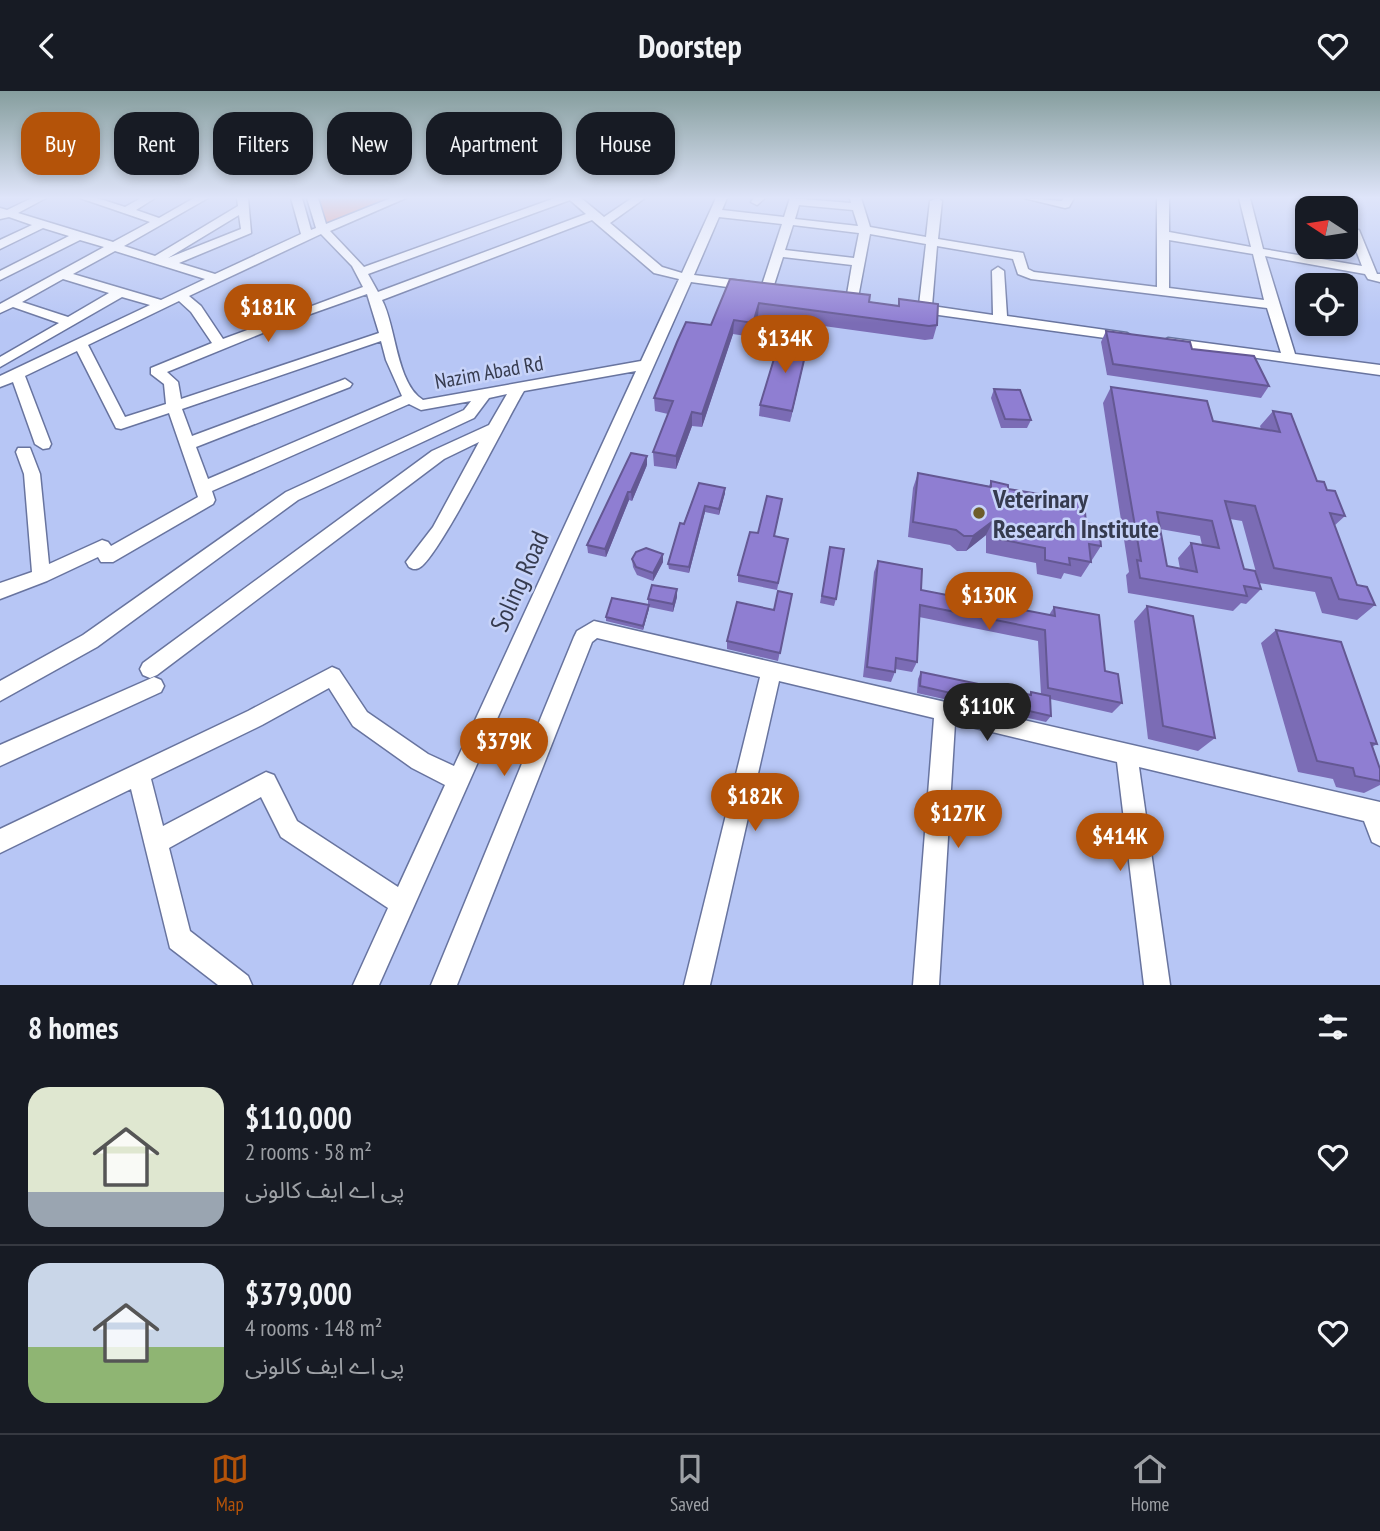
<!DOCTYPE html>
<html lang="en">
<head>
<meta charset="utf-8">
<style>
  body { margin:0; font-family:"PT Sans Narrow","Noto Sans Arabic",sans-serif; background:#242831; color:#f1f3f6; height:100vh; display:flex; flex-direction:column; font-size:26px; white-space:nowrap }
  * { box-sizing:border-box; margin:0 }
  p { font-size:23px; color:#9ea1a6 }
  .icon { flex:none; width:38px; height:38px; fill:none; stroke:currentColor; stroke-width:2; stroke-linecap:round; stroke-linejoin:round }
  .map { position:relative; height:894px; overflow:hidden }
  .details { display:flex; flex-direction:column; background:#171b24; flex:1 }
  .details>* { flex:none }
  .hud { position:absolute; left:21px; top:21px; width:700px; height:63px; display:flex; gap:14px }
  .needle { width:46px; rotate:282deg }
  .tools { position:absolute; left:1295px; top:105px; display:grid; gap:14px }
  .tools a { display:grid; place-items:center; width:63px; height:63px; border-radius:14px; background:#171b24; box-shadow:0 4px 10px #0003; font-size:35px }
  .price { position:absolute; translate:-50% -60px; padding:0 16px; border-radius:24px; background:#b45309; color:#fff; font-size:23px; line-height:46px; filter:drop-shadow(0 2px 4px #0008) }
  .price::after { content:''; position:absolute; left:50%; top:42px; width:21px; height:16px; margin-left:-10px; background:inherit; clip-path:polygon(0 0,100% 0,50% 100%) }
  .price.active { background:#222; color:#fff }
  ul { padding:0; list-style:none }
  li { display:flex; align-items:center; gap:21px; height:175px; padding:0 28px }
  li+li { border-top:2px solid #363941 }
  li span { display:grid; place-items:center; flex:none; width:196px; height:140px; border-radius:21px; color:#555 }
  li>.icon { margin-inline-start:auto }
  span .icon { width:84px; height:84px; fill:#fffc; stroke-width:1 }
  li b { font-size:30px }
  h2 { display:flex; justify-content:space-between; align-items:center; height:84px; padding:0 28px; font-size:30px }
  .pill { padding:0 24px; border-radius:21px; background:#171b24; box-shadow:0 4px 10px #0003; font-size:24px; line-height:63px }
  .pill.active { background:#b45309; color:#fff }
  header { display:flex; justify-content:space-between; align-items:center; height:91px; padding:0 28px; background:#171b24; font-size:32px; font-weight:700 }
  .menu { display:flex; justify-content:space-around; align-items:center; height:98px; border-top:2px solid #363941; background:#171b24; font-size:19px; color:#9ea1a6 }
  .menu a { display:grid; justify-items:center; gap:4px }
  .menu .active { color:#b45309 }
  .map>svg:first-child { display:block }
</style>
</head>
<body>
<header><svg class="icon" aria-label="back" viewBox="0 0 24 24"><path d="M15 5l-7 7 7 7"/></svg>Doorstep<svg class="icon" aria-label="heart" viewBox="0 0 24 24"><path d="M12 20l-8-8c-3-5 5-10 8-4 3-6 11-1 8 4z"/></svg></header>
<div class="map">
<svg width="1380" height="894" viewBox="0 0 1380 894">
  <rect width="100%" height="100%" fill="#b7c6f5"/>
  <path fill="#f08e7b" d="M 312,107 L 401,107 L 322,138 Z"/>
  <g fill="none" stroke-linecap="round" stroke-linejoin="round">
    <g stroke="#68749f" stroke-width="3">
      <g id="minor">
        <path d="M 32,107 L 46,107 L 18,122 L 113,151 L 150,131 L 80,107 L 97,107 L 125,116 L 141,107 L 155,107 L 136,119 L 159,127 L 194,107 L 208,107 L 124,155 L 155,165 L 238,115 L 237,107 L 248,107 L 251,142 L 179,172 L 215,183 L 301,143 L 291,107 L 302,107 L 311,139 L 316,137 L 307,107 L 318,107 L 326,133 L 391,107 L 406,107 L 330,140 L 364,176 L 555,107 L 581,107 L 604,126 L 632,107 L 645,107 L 610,132 L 662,176 L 682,182 L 716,107 L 727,107 L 722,119 L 784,126 L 790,107 L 851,112 L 850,107 L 861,107 L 870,136 L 926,146 L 930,110 L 938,107 L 942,110 L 938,148 L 1023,162 L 1028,178 L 1034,181 L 1157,196 L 1157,107 L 1169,107 L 1169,141 L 1251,156 L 1239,107 L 1250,107 L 1263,158 L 1362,175 L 1349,141 L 1359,139 L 1377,183 L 1380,183 L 1380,191 L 1368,188 L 1365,183 L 1265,165 L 1295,263 L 1380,274 L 1380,284 L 1163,254 L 1161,251 L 1168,247 L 1281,262 L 1267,217 L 1031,188 L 1018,183 L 1013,168 L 937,155 L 932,215 L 993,224 L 992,180 L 998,176 L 1004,180 L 1007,225 L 1127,242 L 1134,246 L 1127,250 L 910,220 L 910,214 L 919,214 L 926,153 L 870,143 L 857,212 L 847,212 L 846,209 L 852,174 L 783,166 L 773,197 L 767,201 L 761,197 L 782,133 L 719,126 L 694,184 L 749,191 L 755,195 L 749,199 L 691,191 L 379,894 L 353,894 L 388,817 L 281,746 L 261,706 L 169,757 L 190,840 L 248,885 L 252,894 L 218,894 L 170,857 L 131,698 L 0,762 L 0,738 L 248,620 L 332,576 L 339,579 L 367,621 L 428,663 L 454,675 L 636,280 L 524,300 C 507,328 438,468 419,477 C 414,479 413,478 409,476 L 406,471 L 433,436 L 479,351 L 444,368 L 157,584 L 150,587 L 143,584 L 140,578 L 143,572 L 432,360 L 489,334 L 507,303 L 489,307 L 474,327 L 298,409 L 97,556 L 0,610 L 0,590 L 83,544 L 286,401 L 464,319 L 471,310 L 421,319 L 409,313 L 212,400 L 215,409 L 213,413 L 113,471 L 101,471 L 98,466 L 47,490 L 0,508 L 0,492 L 32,481 L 24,383 L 16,361 L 18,357 L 30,357 L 40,383 L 49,473 L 102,449 L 108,451 L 111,455 L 198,406 L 169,322 L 121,338 L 116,337 L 77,260 L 25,285 L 51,353 L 49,357 L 43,358 L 35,353 L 13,291 L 0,296 L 0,285 L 150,214 L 122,206 L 0,276 L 0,266 L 59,232 L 13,216 L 0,222 L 0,213 L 104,156 L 80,149 L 0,189 L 0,180 L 69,145 L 43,137 L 0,158 L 0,149 L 32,134 L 9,126 L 0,128 L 0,117 L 7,119 ZM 570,109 L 586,123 L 378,201 L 368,183 ZM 799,114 L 853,119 L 858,135 L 795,128 ZM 239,124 L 241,138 L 168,167 ZM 592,129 L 654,182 L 679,188 L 641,270 L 423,309 C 396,292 396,235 382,209 ZM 793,134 L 859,142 L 854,167 L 785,159 ZM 321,143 L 352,175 L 363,196 L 223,248 L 201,215 L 189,205 ZM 1169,149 L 1253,163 L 1264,209 L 1169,197 ZM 115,160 L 205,188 L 161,209 L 73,183 ZM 63,188 L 109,202 L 68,226 L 22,211 ZM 367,203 L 379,242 L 181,308 L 178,291 L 167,281 L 302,226 ZM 179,210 L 191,221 L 212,252 L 151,277 L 151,283 L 164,293 L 166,313 L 125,326 L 88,254 ZM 381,250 L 386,269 L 402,305 L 208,388 L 196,356 L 350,296 L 352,293 L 345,288 L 340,290 L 192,345 L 182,318 ZM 329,597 L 353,635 L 412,677 L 445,694 L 398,796 L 297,730 L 274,684 L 266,681 L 163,735 L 151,688 L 262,634 Z"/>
        <path d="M 754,107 L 765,107 L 757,114 L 751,111 Z"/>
        <path d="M 1024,107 L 1062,110 L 1063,107 L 1074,107 L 1069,116 L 1065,117 Z"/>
        <path d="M 594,530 L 1380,711 L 1380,755 L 1372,751 L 1364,730 L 1139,676 L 1170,894 L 1144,894 L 1117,671 L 955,632 L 939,894 L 913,894 L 934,627 L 779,590 L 710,894 L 684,894 L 760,586 L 597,547 L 592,551 L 457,894 L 431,894 L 574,546 L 577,540 Z"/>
        <path d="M 154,586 L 161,589 L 164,595 L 161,601 L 0,675 L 0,654 Z"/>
      </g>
    </g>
    <use href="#minor" fill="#fff" fill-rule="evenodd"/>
  </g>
  <g fill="#7b6cb5" fill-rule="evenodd">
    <path d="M 730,188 L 898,215 L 899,208 L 937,234 L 933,248 L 925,249 L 758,226 L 752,246 L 733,243 L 702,336 L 692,335 L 676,378 L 654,375 L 653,361 L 668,323 L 655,320 L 654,307 L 711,234 Z"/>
    <path d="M 1106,240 L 1192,258 L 1269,295 L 1261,307 L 1107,284 L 1101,251 Z"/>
    <path d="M 806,262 L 790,331 L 759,325 L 760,314 Z"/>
    <path d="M 1111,296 L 1213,330 L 1261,338 L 1260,335 L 1273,320 L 1317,390 L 1327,399 L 1345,425 L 1334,435 L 1357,494 L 1375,514 L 1357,529 L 1322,522 L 1315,501 L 1259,492 L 1242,430 L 1230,428 L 1244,478 L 1261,498 L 1246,513 L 1241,512 L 1233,520 L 1128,502 L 1126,484 L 1129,481 L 1103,312 ZM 1160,438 L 1200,445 L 1202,454 L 1191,452 L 1178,467 L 1180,478 L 1167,475 Z"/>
    <path d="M 994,298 L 1031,329 L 1027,337 L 1001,337 L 991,307 Z"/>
    <path d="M 647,374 L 632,410 L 629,409 L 606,466 L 588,462 L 587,454 Z"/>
    <path d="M 918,382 L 989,395 L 991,390 L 1086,432 L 1101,455 L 1081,486 L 1064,482 L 1061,488 L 1037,483 L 1036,472 L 986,462 L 986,444 L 966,460 L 957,460 L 950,454 L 908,446 L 913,397 Z"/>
    <path d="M 699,392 L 725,402 L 719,424 L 705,421 L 689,482 L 669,478 L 668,473 Z"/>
    <path d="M 781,416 L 774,445 L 786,455 L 777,499 L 738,491 L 738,484 L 758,442 Z"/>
    <path d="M 663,463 L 663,471 L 653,490 L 637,484 L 633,476 L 632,468 Z"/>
    <path d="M 829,464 L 836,508 L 834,515 L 820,512 Z"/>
    <path d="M 878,470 L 921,499 L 1049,524 L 1054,516 L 1105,580 L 1122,612 L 1112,622 L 1050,608 L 1051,625 L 1046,631 L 917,602 L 918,588 L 921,581 L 1029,604 L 1031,601 L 1041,603 L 1038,550 L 919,526 L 917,571 L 912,581 L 895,578 L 895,581 L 891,591 L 863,586 L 874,481 Z"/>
    <path d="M 792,503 L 778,570 L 727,558 L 727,550 L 774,519 Z"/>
    <path d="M 677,506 L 673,521 L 649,516 L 643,539 L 606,530 L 606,526 L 648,514 L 648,508 Z"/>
    <path d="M 1147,515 L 1215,647 L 1198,660 L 1148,648 L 1134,530 Z"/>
    <path d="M 1276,539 L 1377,653 L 1372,656 L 1380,678 L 1380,694 L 1364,702 L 1336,696 L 1333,688 L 1298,681 L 1261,552 Z"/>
  </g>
  <g fill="#645893">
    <path d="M 759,212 L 758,226 L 752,246 L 753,232 Z"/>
    <path d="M 734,229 L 733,243 L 702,336 L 702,323 Z"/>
    <path d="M 808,252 L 806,262 L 790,331 L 792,320 Z"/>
    <path d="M 692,321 L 692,335 L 676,378 L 676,365 Z"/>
    <path d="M 647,365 L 647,374 L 632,410 L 631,401 Z"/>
    <path d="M 725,397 L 725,402 L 719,424 L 719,418 Z"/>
    <path d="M 628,401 L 629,409 L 606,466 L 605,458 Z"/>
    <path d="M 705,415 L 705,421 L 689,482 L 689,476 Z"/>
    <path d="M 993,430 L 986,444 L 966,460 L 973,445 Z"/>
    <path d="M 663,463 L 663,471 L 653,490 L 653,482 Z"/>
    <path d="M 677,498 L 677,506 L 673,521 L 673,513 Z"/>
    <path d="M 649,514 L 649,518 L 643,539 L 643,535 Z"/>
  </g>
  <g fill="#8f7ed2" stroke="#645893" stroke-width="2" fill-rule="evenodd">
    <path d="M 730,188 L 870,204 L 869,211 L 899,215 L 899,208 L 938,213 L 937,234 L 929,235 L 759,212 L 753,232 L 734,229 L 702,323 L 692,321 L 676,365 L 653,361 L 673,310 L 654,307 L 677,251 L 686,231 L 711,234 Z"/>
    <path d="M 1106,240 L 1190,251 L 1192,258 L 1254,265 L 1269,295 L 1113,273 Z"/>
    <path d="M 780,248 L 808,252 L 792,320 L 760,314 Z"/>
    <path d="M 1111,296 L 1207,310 L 1213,330 L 1280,341 L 1273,320 L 1291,323 L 1317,390 L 1324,391 L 1327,399 L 1335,400 L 1345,425 L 1330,422 L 1357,494 L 1367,496 L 1375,514 L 1339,508 L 1331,487 L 1274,477 L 1255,415 L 1225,410 L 1244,478 L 1255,480 L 1261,498 L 1244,495 L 1247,505 L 1140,487 L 1137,469 L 1141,470 ZM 1157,421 L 1212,430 L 1219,457 L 1191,452 L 1197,481 L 1167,475 Z"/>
    <path d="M 994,298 L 1020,299 L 1031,329 L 1005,328 Z"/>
    <path d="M 631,362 L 647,365 L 631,401 L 628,401 L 605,458 L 587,454 Z"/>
    <path d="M 918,382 L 991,396 L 991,390 L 1008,394 L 1008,398 L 1084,410 L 1086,432 L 1099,434 L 1101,455 L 1089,453 L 1091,471 L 1069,467 L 1070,474 L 1045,469 L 1045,457 L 993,447 L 993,430 L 973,445 L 964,445 L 956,439 L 913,431 Z"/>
    <path d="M 699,392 L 725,397 L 719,418 L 705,415 L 689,476 L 668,473 L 680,432 L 684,433 Z"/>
    <path d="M 767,405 L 782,408 L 774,445 L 788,448 L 778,492 L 738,484 L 750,441 L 758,442 Z"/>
    <path d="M 830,456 L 844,458 L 836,508 L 822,505 Z"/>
    <path d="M 646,457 L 663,463 L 653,482 L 636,476 L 632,468 L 636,461 Z"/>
    <path d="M 878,470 L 922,478 L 921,499 L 1055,525 L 1054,516 L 1099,524 L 1105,580 L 1118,583 L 1122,612 L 1048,597 L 1045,539 L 920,514 L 917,571 L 896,567 L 895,581 L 867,576 Z"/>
    <path d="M 652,494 L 677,498 L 673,513 L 648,508 Z"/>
    <path d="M 778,500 L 792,503 L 780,562 L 727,550 L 737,511 L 774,519 Z"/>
    <path d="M 612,507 L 649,514 L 643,535 L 606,526 Z"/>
    <path d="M 1147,515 L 1193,525 L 1215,647 L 1163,635 Z"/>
    <path d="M 1276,539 L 1341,551 L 1377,653 L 1371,652 L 1380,678 L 1380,690 L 1355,685 L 1353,677 L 1317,670 Z"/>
    <path d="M 921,581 L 1031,604 L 1031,601 L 1050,605 L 1051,625 L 920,595 Z"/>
  </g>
  <linearGradient id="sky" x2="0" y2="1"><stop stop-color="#869e9e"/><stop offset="0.46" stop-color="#dfe5fa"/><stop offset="1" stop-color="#dfe5fa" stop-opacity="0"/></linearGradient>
  <rect width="1380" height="232" fill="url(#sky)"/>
  <circle fill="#6d5d2a" stroke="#c7d3f9" stroke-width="2.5" cx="979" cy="422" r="7"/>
  <g text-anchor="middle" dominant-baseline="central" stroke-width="5" stroke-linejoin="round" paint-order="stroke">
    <g font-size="21" fill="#363b4f" stroke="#c7d3f9">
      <text transform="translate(489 281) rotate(-10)">Nazim Abad Rd</text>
    </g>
    <g font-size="26" font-weight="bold" fill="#363b4f" stroke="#c7d3f9" text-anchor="start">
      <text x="993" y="407">Veterinary<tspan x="993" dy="30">Research Institute</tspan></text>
    </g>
    <g font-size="26" fill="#363b4f" stroke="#c7d3f9">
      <text transform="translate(519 490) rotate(-66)">Soling Road</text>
    </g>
  </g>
</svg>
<div class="tools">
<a><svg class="needle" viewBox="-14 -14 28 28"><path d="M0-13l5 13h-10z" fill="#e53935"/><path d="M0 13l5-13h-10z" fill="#9ea1a6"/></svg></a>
<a><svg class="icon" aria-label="locate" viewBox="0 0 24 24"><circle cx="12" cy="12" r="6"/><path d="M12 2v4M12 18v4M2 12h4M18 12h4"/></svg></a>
</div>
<b class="price" style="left:268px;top:253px">$181K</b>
<b class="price" style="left:785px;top:284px">$134K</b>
<b class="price" style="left:989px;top:541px">$130K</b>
<b class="price active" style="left:987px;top:652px">$110K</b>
<b class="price" style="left:504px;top:687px">$379K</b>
<b class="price" style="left:755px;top:742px">$182K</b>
<b class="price" style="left:958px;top:759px">$127K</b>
<b class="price" style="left:1120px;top:782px">$414K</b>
<div class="hud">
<a class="pill active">Buy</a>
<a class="pill">Rent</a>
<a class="pill">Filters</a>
<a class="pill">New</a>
<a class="pill">Apartment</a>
<a class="pill">House</a>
</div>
</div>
<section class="details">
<h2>8 homes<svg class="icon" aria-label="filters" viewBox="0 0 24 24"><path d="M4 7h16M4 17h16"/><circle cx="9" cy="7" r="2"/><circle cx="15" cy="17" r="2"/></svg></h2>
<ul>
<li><span style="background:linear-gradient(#dfe7d0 75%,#9aa5b1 0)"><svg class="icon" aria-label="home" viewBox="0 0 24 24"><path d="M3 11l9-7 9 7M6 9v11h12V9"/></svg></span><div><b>$110,000</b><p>2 rooms · 58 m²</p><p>پی اے ایف کالونی</p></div><svg class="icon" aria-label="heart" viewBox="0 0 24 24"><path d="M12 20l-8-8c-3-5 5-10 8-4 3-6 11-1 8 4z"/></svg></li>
<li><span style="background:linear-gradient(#c9d6e8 60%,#8fb573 0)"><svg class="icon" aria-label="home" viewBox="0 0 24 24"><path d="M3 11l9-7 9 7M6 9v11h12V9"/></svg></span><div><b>$379,000</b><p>4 rooms · 148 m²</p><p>پی اے ایف کالونی</p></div><svg class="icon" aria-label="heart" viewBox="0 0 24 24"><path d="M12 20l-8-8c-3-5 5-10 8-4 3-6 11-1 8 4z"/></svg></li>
</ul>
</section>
<nav class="menu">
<a class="active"><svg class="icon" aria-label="map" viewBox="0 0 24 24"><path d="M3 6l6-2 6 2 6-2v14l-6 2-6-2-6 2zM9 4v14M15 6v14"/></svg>Map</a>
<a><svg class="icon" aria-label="saved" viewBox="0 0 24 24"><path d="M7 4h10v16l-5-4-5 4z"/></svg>Saved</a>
<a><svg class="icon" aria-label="home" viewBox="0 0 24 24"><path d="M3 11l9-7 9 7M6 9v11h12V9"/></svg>Home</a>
</nav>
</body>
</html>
